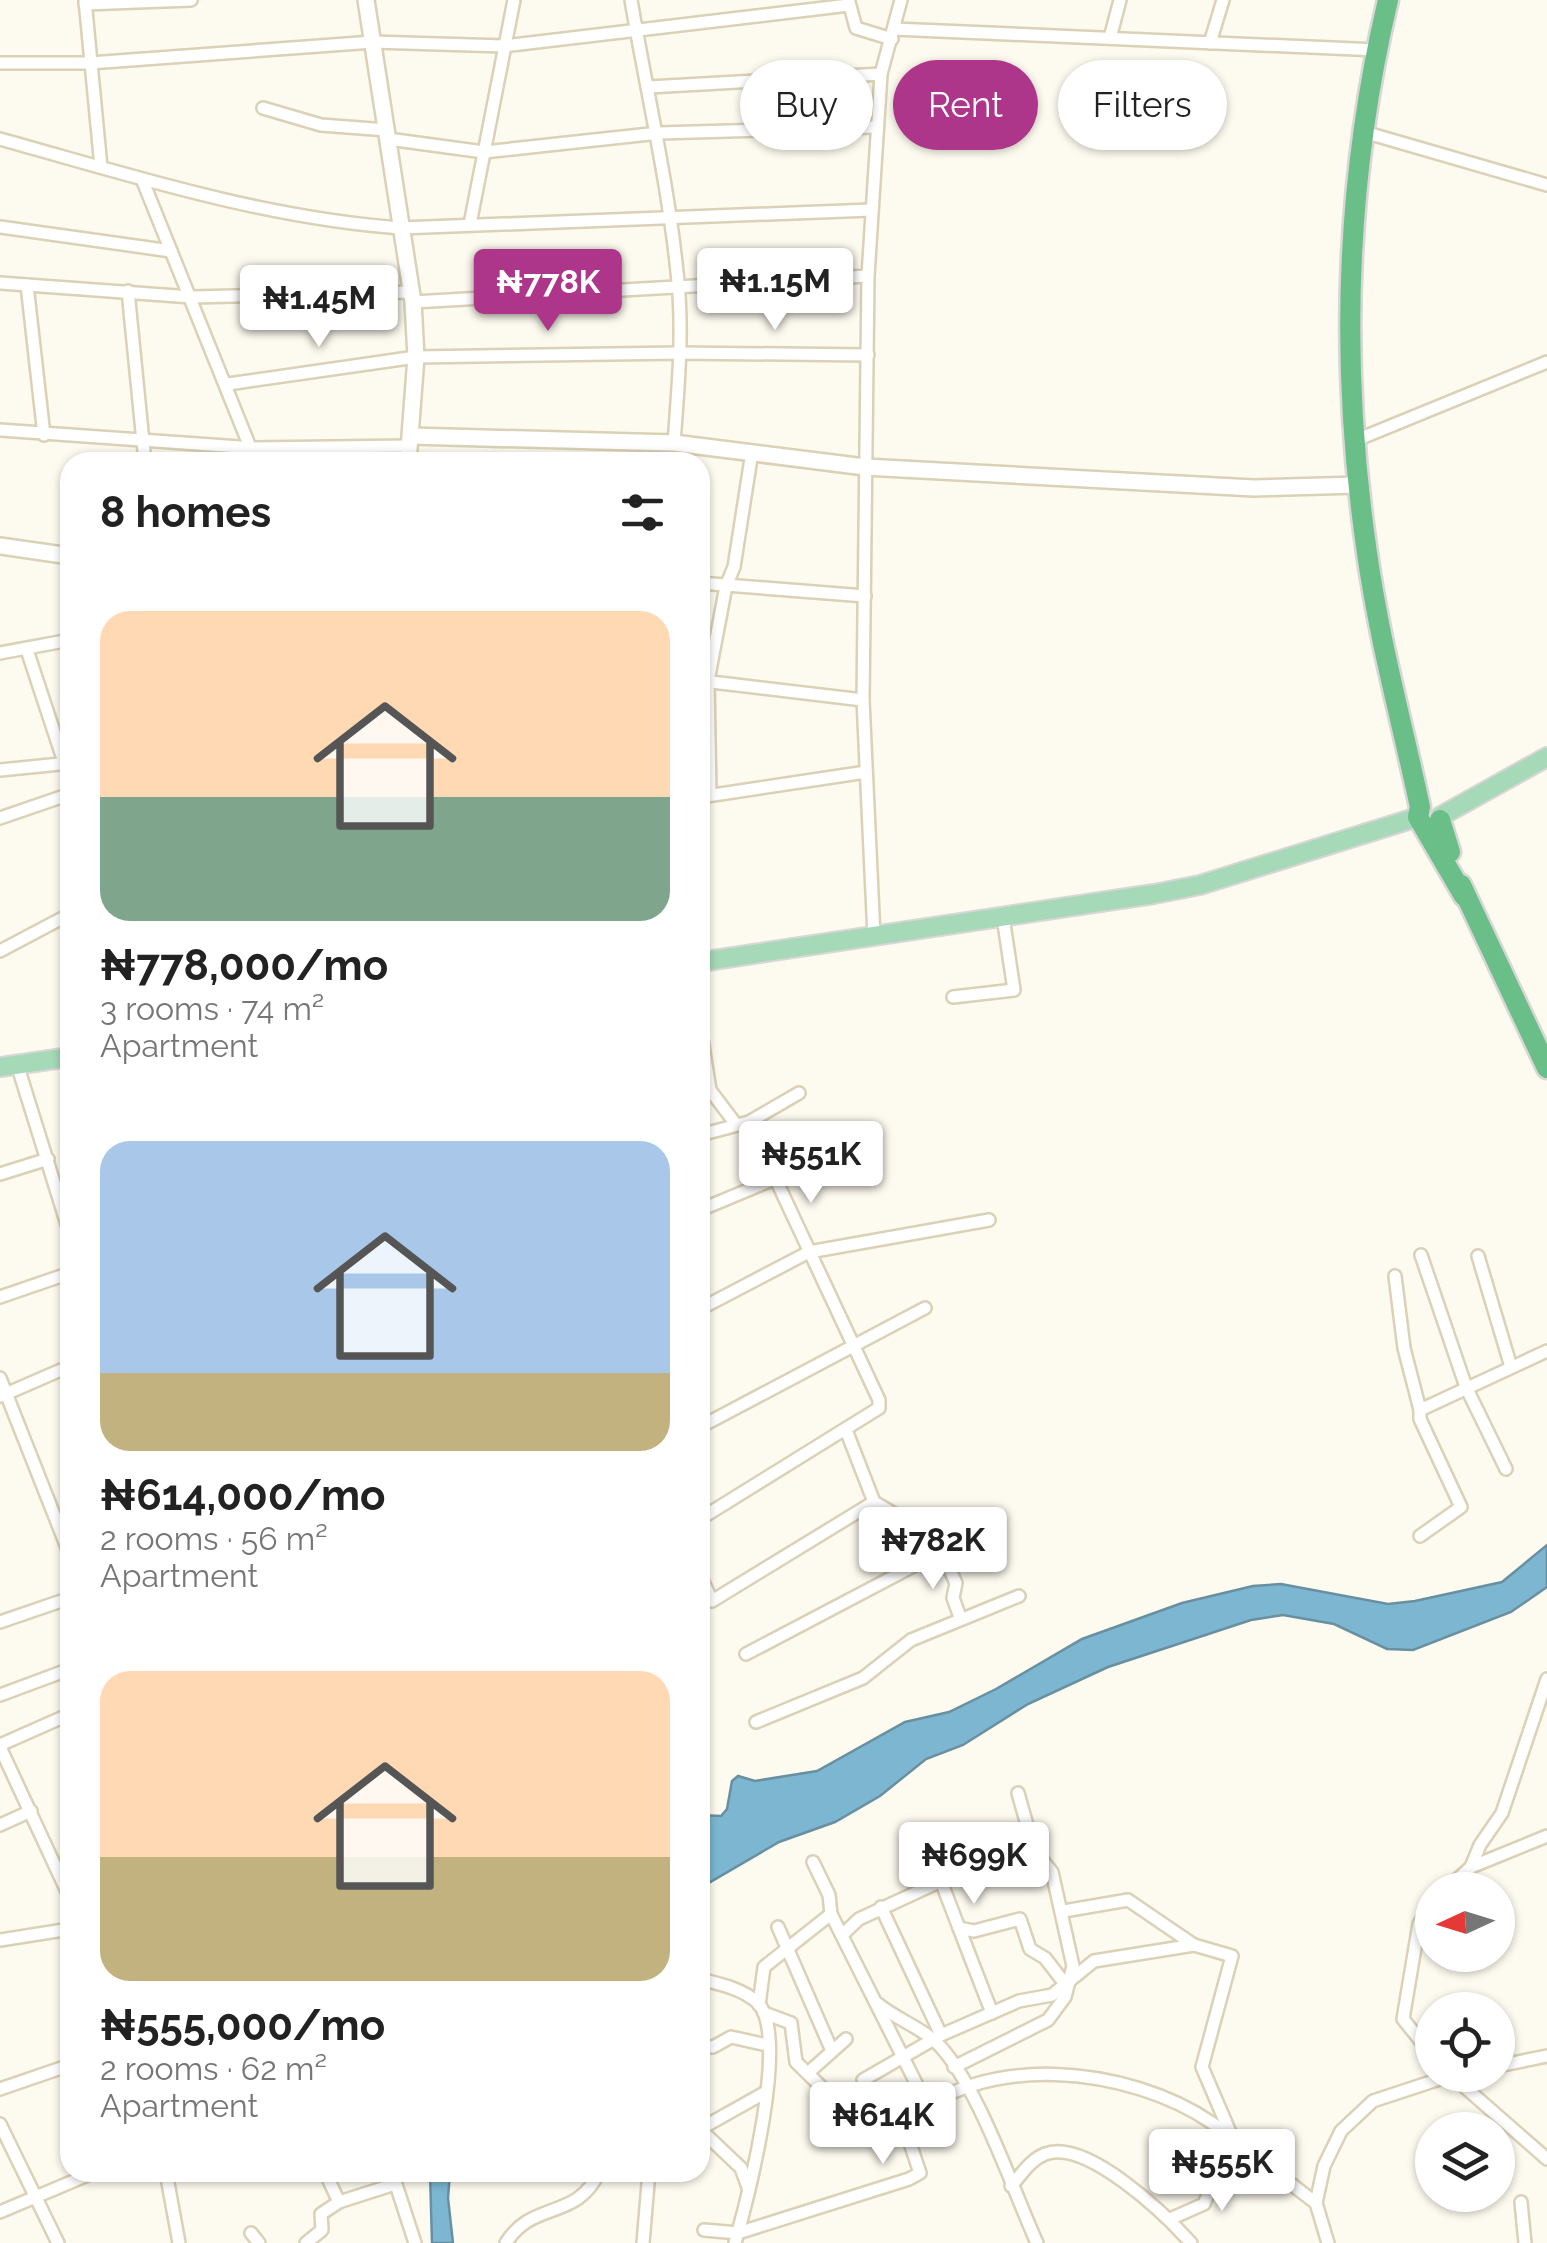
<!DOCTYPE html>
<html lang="en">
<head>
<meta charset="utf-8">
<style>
  body { margin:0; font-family:Raleway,sans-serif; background:#f2f2f2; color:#222; height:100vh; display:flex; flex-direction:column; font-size:38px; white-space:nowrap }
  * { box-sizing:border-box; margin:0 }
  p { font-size:32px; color:#767676 }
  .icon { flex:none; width:55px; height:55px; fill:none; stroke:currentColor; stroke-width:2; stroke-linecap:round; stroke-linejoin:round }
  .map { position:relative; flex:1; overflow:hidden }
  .drawer { position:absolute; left:60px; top:452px; width:650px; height:1730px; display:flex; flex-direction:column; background:#fff; border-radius:30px; box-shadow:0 2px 8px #0004 }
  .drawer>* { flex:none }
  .banner { position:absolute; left:740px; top:60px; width:655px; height:90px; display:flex; gap:20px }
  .needle { width:65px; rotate:266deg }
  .controls { position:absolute; left:1415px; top:1872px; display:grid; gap:20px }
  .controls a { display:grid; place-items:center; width:100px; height:100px; border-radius:50%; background:#fff; box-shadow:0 2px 8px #0004; font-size:50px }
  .price { position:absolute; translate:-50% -85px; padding:0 22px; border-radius:10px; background:#fff; color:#222; font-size:32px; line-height:65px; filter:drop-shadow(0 2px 5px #0008) }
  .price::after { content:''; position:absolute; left:50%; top:60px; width:30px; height:22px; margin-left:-15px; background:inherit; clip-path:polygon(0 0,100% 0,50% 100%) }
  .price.current { background:#ad358a; color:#fff }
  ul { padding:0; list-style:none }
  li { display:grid; align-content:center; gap:20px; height:530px; padding:0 40px }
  li span { display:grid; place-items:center; height:310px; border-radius:30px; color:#555 }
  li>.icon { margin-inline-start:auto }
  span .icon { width:180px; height:180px; fill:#fffc; stroke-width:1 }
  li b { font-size:42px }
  h2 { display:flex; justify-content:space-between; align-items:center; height:120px; padding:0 40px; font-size:42px }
  .pill { padding:0 35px; border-radius:45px; background:#fff; box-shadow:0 2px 8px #0004; font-size:35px; line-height:90px }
  .pill.current { background:#ad358a; color:#fff }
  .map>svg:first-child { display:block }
</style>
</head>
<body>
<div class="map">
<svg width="1547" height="2243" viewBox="0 0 1547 2243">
  <rect width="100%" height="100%" fill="#fdfaef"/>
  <g fill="#7cb6d1" stroke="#6890a0" stroke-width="2.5">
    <path d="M 1547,1545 L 1547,1587 L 1511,1612 L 1413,1650 L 1387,1649 L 1334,1624 L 1283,1615 L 1251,1620 L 1108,1667 L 1028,1704 L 963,1745 L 926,1759 L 880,1796 L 835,1822 L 779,1842 L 700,1888 L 700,1815 L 721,1816 L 727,1809 L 732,1781 L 738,1776 L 755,1781 L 817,1771 L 905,1722 L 949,1712 L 996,1689 L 1082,1639 L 1182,1603 L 1253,1586 L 1281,1584 L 1388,1604 L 1415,1601 L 1502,1582 Z"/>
    <path d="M 430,2173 L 450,2173 L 448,2198 L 453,2243 L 432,2243 Z"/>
  </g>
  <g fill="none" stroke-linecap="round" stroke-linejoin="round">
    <g stroke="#dad1b6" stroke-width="16">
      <g id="street">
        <path d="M 85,0 L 101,167"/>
        <path d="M 631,0 C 647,94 669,186 678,282 C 683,336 678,389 674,443"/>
        <path d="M 849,2 L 856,28 L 892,39"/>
        <path d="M 85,4 L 191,0"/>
        <path d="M 894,29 L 1378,50"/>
        <path d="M 1110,38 L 1120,0"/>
        <path d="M 1210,43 L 1223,0"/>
        <path d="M 0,63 L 90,63 L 373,42 L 504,46 L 849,5"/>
        <path d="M 649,87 L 881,74"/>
        <path d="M 263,108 L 321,125 L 387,130"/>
        <path d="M 1364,132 L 1547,185"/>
        <path d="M 0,139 C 133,176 263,218 401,228 L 871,210"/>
        <path d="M 388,139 L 484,152 L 659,133 L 876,127"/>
        <path d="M 142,179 L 256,462"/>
        <path d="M 470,224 L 514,0"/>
        <path d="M 0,227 L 171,251"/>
        <path d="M 0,283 L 191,297 L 412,292"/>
        <path d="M 27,285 L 44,435"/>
        <path d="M 128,291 L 145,462"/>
        <path d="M 413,302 L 868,276"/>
        <path d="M 228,384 L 416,357 L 680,353 L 868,355"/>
        <path d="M 0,430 L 254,448 L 409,446"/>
        <path d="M 1354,441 L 1547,362"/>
        <path d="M 700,583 L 865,596"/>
        <path d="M 27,650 L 65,765"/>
        <path d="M 0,653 L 70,640"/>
        <path d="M 703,681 L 863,700"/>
        <path d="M 0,770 L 70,763"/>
        <path d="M 710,795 L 708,681 L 726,586 L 734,567 L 752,452"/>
        <path d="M 700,797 L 866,772"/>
        <path d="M 0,818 L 70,794"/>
        <path d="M 874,936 L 863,700 L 868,276 L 881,74 L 901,0"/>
        <path d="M 0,951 L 70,914"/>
        <path d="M 953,997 L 1014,990 L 1003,917"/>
        <path d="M 700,1026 L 710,1090 L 735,1123"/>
        <path d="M 17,1064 L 70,1234"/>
        <path d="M 700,1135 L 749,1122 L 799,1093"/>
        <path d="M 0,1174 L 48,1159"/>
        <path d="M 700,1210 L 863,1142"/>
        <path d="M 1421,1255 L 1466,1387 L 1506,1469"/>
        <path d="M 1478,1256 L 1511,1367"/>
        <path d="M 1395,1276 L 1404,1348 L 1420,1410"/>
        <path d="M 0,1297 L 70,1273"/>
        <path d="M 700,1309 L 809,1252 L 989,1220"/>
        <path d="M 0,1378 L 70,1555"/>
        <path d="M 1,1396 L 70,1366"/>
        <path d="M 700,1427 L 925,1308"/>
        <path d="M 846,1430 L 874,1502 L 896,1515 L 928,1523 L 956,1583 L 953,1598 L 960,1617"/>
        <path d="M 700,1519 L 879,1408 L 879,1400 L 749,1122"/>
        <path d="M 1420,1536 L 1461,1507 L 1420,1419 L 1420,1410 L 1547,1351"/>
        <path d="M 700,1575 L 712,1601 L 874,1502"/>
        <path d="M 0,1622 L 70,1598"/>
        <path d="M 746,1654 L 942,1551"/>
        <path d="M 0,1695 L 70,1669"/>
        <path d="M 700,1703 L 700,1728"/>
        <path d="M 756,1722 L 863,1678 L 911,1640 L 1019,1596"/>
        <path d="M 0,1745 L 70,1714"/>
        <path d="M 0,1747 L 70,1898"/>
        <path d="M 0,1825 L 31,1811"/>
        <path d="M 813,1862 L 829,1895 L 831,1914 L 926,2103"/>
        <path d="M 1471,1867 L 1480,1845 L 1502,1813 L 1547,1679"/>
        <path d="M 1446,1890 L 1471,1867 L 1547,1836"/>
        <path d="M 1432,1903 L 1419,1924 L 1403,2019 L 1432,2055"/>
        <path d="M 881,1907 L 941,2035"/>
        <path d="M 1064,1911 L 1128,1900 L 1194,1945 L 1232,1956 L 1202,2067 L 1232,2137"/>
        <path d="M 778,1927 L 832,2051"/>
        <path d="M 959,1928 L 992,2013"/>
        <path d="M 842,1935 L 859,1919 L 941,1881 L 959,1928 L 974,1931 L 1020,1919 L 1030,1949 L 1045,1958 L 1066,1985"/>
        <path d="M 0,1940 L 70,1929"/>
        <path d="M 700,1979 C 719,1984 741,1988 757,2002 C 791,2034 747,2201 735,2243"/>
        <path d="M 878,2004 C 896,2019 920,2027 936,2042 C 977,2082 1012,2188 1037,2243"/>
        <path d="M 759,2005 L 764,1967 L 831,1914"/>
        <path d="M 764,2013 L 791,2023 L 796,2062 L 856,2121 L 904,2125"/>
        <path d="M 700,2046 L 713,2047 L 731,2037 L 767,2045"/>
        <path d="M 1498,2066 L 1547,2056"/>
        <path d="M 954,2067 L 1048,2020 L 1065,1997 L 1073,1966 L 1052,1872 L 1034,1850 L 1018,1793"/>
        <path d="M 809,2072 L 846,2039"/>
        <path d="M 1451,2075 L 1547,2159"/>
        <path d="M 863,2080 L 941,2035 L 1019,2001 L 1052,1995 L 1094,1961 L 1194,1945"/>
        <path d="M 0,2089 L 70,2065"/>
        <path d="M 0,2124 L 58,2243"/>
        <path d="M 904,2125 C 980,2050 1129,2066 1212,2123 C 1248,2148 1281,2177 1316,2203"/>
        <path d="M 700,2129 L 741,2168 L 749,2190"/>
        <path d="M 700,2129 L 766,2092"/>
        <path d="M 166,2172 L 179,2243"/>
        <path d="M 325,2172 L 339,2202"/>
        <path d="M 392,2172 L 415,2243"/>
        <path d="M 1011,2186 C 1022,2174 1030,2160 1045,2154 C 1086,2138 1165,2214 1191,2243"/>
        <path d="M 1521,2202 L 1525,2243"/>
        <path d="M 0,2212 L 95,2172"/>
        <path d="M 1170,2219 L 1204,2204 C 1215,2179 1215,2151 1246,2151"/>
        <path d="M 704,2230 L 738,2233 L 909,2179 L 920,2173 L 904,2125"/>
        <path d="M 251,2233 L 259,2243"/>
        <path d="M 306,2243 L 322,2230 L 321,2214 L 339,2202 L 395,2184"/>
        <path d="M 506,2243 C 532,2200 577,2221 599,2172"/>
        <path d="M 643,2243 L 649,2172"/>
        <path d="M 1328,2243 L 1316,2203 L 1324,2166 L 1341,2131 L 1373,2101 L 1452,2075"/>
      </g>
    </g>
    <g stroke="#dad1b6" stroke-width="20">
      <g id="secondary">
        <path d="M 366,0 L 413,302 L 416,357 L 408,462"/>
        <path d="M 411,436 L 674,443 L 865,467 L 1254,488 L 1358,485"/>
        <path d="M 0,546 L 70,556"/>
      </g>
    </g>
    <g stroke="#d8d7d5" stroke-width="22">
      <g id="primary">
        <path d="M 1441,816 L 1547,757"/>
        <path d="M 700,962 L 1154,894 L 1200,885 L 1418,817"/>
        <path d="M 0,1067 L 70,1057"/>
      </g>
    </g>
    <g stroke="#d8d7d5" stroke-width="25">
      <g id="highway">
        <path d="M 1388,0 C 1345,182 1340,369 1367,553 C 1379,639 1402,723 1420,807 L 1418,817 L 1464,896"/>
        <path d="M 1440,820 L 1450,852"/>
        <path d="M 1461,885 L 1547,1068"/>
      </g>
    </g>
    <use href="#street" stroke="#fff" stroke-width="11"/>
    <use href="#secondary" stroke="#fff" stroke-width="15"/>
    <use href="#primary" stroke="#a6d9b8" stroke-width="18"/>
    <use href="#highway" stroke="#6abf88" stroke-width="20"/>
  </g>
</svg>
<div class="controls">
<a><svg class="needle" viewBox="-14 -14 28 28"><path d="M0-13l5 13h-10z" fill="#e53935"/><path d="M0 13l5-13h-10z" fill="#767676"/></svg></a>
<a><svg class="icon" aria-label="locate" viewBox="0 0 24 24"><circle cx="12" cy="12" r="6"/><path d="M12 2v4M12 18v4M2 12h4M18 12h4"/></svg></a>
<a><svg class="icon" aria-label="layers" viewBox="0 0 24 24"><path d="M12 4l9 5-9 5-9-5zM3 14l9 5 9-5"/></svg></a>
</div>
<b class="price" style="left:775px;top:333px">₦1.15M</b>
<b class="price current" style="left:548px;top:334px">₦778K</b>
<b class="price" style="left:319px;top:350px">₦1.45M</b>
<b class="price" style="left:811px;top:1206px">₦551K</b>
<b class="price" style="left:933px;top:1592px">₦782K</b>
<b class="price" style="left:974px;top:1907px">₦699K</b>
<b class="price" style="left:883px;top:2167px">₦614K</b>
<b class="price" style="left:1222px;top:2214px">₦555K</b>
<div class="banner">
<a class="pill">Buy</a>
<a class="pill current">Rent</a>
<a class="pill">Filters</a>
</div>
<section class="drawer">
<h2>8 homes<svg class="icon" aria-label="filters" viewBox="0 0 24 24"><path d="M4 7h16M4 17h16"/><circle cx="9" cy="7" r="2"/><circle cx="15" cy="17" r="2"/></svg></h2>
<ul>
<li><span style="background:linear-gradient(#ffd9b3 60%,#7fa58c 0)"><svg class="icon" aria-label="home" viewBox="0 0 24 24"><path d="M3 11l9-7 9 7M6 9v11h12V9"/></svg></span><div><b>₦778,000/mo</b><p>3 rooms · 74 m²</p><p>Apartment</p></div></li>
<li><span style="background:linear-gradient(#a9c7e8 75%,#c2b280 0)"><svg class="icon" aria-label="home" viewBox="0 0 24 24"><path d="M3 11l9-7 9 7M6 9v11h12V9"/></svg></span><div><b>₦614,000/mo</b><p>2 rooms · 56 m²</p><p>Apartment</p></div></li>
<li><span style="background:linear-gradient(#ffd9b3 60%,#c2b280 0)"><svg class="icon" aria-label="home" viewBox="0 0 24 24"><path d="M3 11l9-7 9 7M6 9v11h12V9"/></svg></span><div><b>₦555,000/mo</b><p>2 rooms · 62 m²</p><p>Apartment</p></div></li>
</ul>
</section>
</div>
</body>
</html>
